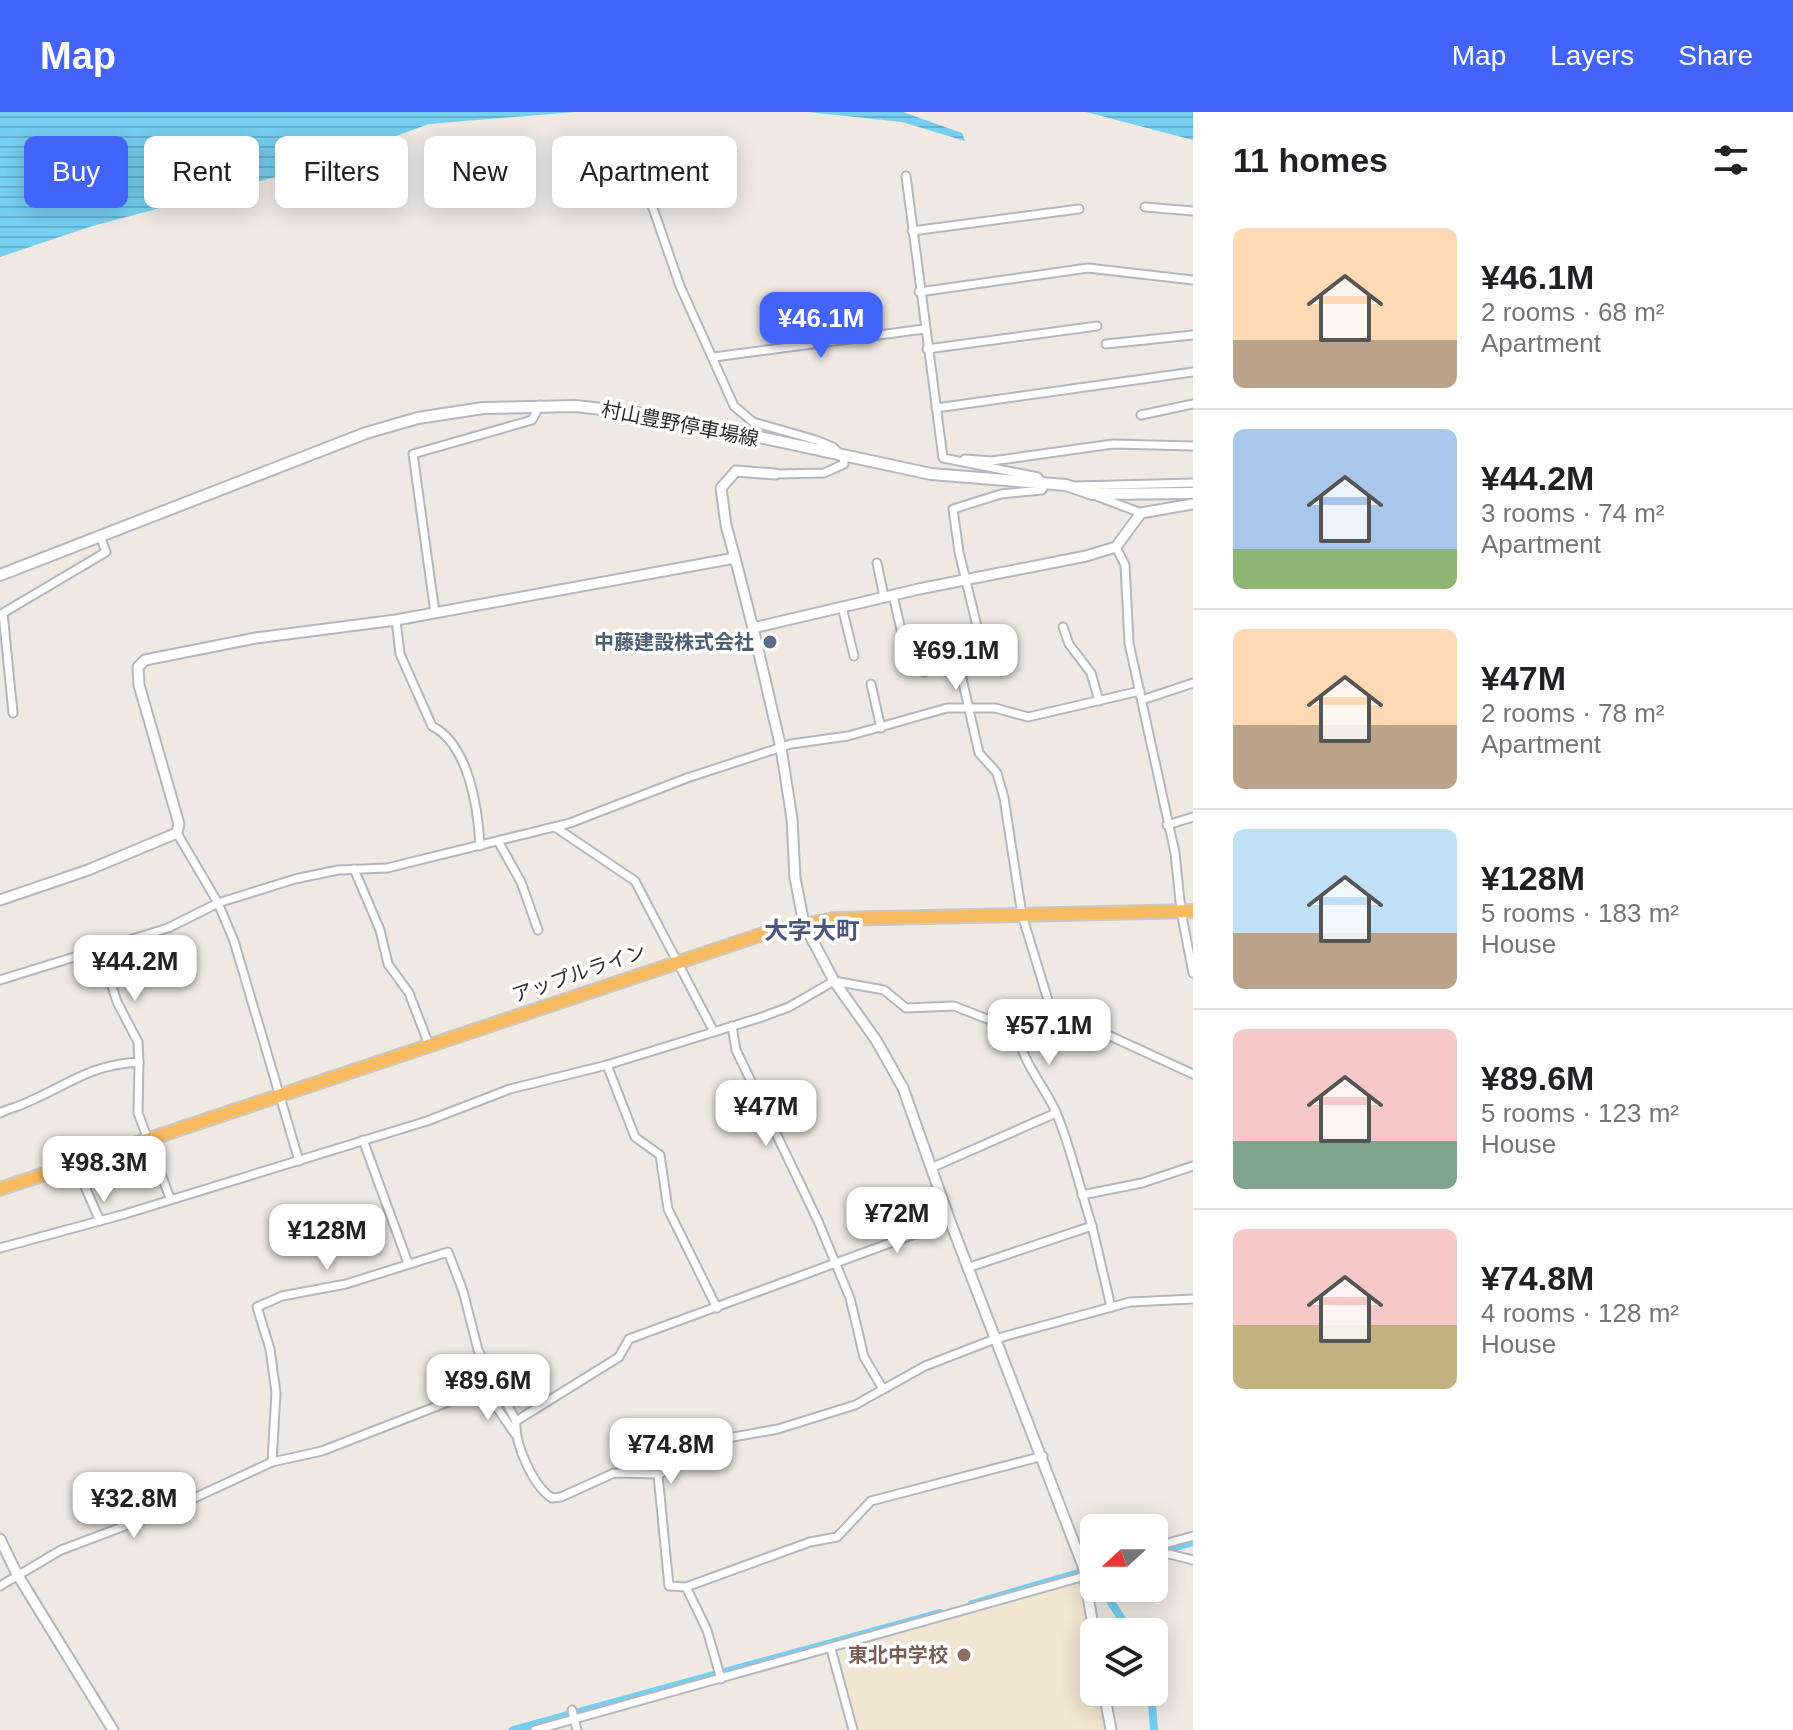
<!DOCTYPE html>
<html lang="en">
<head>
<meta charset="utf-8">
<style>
  body { margin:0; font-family:Arial,"Noto Sans JP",sans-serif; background:#f6f6f6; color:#202124; height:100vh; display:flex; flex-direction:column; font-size:30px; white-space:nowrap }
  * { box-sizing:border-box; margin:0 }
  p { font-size:26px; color:#757577 }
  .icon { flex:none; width:44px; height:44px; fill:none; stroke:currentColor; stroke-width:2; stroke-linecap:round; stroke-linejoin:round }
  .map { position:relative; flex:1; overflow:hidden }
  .panel { display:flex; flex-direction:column; background:#fff; width:600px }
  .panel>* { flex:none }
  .guide { position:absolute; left:24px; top:24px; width:760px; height:72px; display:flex; gap:16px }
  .needle { width:52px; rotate:249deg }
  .buttons { position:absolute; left:1080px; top:1402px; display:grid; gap:16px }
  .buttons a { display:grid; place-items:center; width:88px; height:88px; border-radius:12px; background:#fff; box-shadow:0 4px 20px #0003; font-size:40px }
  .price { position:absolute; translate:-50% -68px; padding:0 18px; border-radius:16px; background:#fff; color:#222; font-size:26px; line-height:52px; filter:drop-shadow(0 2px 4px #0008) }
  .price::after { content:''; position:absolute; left:50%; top:48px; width:24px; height:18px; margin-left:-12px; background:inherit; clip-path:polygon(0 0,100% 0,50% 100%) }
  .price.current { background:#4264fb; color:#fff }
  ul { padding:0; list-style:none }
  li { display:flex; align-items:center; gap:24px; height:200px; padding:0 40px }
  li+li { border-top:2px solid #e0e0e0 }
  li span { display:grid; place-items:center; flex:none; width:224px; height:160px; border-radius:12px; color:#555 }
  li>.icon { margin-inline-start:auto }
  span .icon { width:96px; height:96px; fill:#fffc; stroke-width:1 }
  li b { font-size:34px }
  h2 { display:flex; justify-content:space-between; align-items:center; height:96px; padding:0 40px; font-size:34px }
  .chip { padding:0 28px; border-radius:12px; background:#fff; box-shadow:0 4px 20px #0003; font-size:28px; line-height:72px }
  .chip.current { background:#4264fb; color:#fff }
  header { display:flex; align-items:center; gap:48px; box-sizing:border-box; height:112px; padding:0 40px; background:#4264fb; color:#fff }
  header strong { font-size:38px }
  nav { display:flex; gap:44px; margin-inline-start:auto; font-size:28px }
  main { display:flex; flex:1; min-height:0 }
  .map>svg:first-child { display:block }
</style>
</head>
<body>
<header>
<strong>Map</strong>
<nav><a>Map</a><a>Layers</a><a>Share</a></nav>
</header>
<main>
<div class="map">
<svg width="1193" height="1618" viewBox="0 0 1193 1618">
  <defs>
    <pattern id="water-rules" width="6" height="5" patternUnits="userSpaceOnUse" patternTransform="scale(2)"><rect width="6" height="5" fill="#75cff0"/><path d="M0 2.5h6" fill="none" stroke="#66b2ce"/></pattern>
  </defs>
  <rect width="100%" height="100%" fill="#efe9e1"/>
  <path fill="#f0e6d1" d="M 1078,1469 L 1094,1546 L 1094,1580 L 1101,1580 L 1109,1618 L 856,1618 L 835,1539 Z"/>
  <g fill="url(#water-rules)">
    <path d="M 0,0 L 575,0 L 429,12 L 305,57 L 89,115 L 0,145 Z"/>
    <path d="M 808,0 L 903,0 L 962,21 L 965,29 L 902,10 Z"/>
    <path d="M 1086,0 L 1193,0 L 1193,28 Z"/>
  </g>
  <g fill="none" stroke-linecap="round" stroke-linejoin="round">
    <g stroke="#75cff0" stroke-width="2">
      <path d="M 990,904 L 1007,909"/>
      <path d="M 1064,920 L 1100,915 L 1152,939"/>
    </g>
    <g stroke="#75cff0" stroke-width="8">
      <path d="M 1154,1441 L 1193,1430"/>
      <path d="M 1090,1458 L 1094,1457"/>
      <path d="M 1102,1476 L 1130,1520"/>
      <path d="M 972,1492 L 1075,1462"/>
      <path d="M 1151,1580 L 1154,1618"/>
      <path d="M 513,1618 L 940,1501"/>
    </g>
    <g stroke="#b4b7c1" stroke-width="11">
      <g id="minor">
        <path d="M 630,30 L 680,174 L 734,294 L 753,310 L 816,328 L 833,335 L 843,345 L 844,352 L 824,361 L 775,362"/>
        <path d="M 906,64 L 943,346 L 1038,365 L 1044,373 L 1042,378 L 1001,382 L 953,397 L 959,440 L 983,539"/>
        <path d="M 1145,95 L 1193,99"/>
        <path d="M 912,119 L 1079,97"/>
        <path d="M 919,180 L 1088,156 L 1193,168"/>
        <path d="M 1106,232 L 1193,223"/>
        <path d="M 927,237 L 1097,214"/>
        <path d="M 714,245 L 924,217"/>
        <path d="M 936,296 L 1193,260"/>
        <path d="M 1141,303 L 1193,292"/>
        <path d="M 965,347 L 992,349 L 1113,332 L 1193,334"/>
        <path d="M 1075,374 L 1193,371"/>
        <path d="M 1094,383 L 1141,401"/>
        <path d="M 1116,435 L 1125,453 L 1129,531 L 1175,741 L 1181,799 L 1193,861"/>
        <path d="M 877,451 L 884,485"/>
        <path d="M 893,483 L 905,535 L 913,533 L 924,560 L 958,549 L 979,641 L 997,661 L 1004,686 L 1022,803 L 1055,911 L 1051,922"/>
        <path d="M 842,495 L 854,544"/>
        <path d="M 435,501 L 413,342 L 532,308 L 540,293"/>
        <path d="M 396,508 L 400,542 L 432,614 C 469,633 478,696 480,734"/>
        <path d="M 1063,515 L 1069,532 L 1091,561 L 1099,589"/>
        <path d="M 871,572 L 881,616"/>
        <path d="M 1142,588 L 1193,571"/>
        <path d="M 13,601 L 3,501 L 106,440 L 100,424"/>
        <path d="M 1167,713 L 1193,705"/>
        <path d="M 555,715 L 635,769 L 714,920"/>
        <path d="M 177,721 L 218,791 L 234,829 L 299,1049"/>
        <path d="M 498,729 L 521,770 L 538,818"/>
        <path d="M 354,757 L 380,818 L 388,852 L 409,881 L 429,933"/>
        <path d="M 100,836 L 117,890 L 138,930 L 139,950"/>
        <path d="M 0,868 L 168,816 L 218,791 L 295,767 L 338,758 L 387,756 L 570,711 L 687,666 L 791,632 L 848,624 L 947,596 L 995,596 L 1028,605 L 1140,579"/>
        <path d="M 732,914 L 736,938 L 818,1109 L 850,1186 L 864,1245 L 883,1277"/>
        <path d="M 607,953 L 635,1025 L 660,1043 L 668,1097 L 717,1196"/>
        <path d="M 0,1001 C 10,996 21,994 30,989 C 71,971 90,953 139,950 L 138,1001 L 170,1086"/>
        <path d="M 363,1028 L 408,1151"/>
        <path d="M 75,1052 L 100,1109"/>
        <path d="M 931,1056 L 1056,1001"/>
        <path d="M 1082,1083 L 1142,1071 L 1193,1054"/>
        <path d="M 1092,1114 L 1111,1195"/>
        <path d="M 0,1136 L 125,1102 L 427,1009 L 510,977 L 607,953 L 759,906 L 789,895 L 834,869 L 884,878 L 906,896 L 954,894 L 995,910 L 1064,924 L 1097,918 L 1193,962"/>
        <path d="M 967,1156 L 1092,1114 C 1080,1077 1071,1036 1056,1000 C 1042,969 1020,950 1018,916"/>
        <path d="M 487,1281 L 515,1322"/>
        <path d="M 516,1309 L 619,1245 L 629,1227 L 950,1109"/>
        <path d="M 272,1350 L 276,1281 L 270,1237 L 257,1195 L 282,1184 L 346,1172 L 448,1140 L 463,1179 L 478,1238 L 516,1309 C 514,1331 533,1374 552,1386 L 561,1385 L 614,1361 L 660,1362 L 711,1329 L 778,1317 L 855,1293 L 925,1254 L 995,1227 L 1130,1190 L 1193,1187"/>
        <path d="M 658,1363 L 669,1474 L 686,1475 L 707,1518 L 721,1567"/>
        <path d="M 1154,1435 L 1193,1424"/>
        <path d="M 1169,1442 L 1193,1448"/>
        <path d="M 0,1474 L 61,1438 L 175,1395 L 272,1350 L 322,1339 L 453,1288 L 496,1277"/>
        <path d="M 686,1475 L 810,1430 L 837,1425 L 871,1389 L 1043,1344"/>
        <path d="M 831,1537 L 853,1618"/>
        <path d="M 572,1598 L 577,1618"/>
        <path d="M 535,1618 L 1085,1464"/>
      </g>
    </g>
    <g stroke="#b4b7c1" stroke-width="13">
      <g id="tertiary">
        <path d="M 735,446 L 726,413 L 721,376 L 736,359 L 775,362"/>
        <path d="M 753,516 L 781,636 L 792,707 L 795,766 L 804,812 L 834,869 L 876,928 L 903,976 L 950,1109 L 1083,1454 L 1094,1520"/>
        <path d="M 0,788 L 88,758 L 177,721 L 179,712 L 139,573 L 138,555 L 145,548 L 256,526 L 396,508 L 735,446 L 753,516 L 919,477 L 1086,444 L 1116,435 L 1141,401 L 1193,392"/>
        <path d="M 0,1427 L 17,1462 L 113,1618"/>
        <path d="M 1104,1580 L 1111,1618"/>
      </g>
    </g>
    <g stroke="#b4b7c1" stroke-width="14">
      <path id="secondary" d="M 0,463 L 366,321 L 418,306 L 483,296 L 576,294 L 661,304 L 931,362 L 1066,373 L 1092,382 L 1193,381"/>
    </g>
    <g stroke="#c9c9c9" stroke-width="16">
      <path id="trunk" d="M 0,1077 L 766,821 L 834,807 L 1193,799"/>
    </g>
    <use href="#minor" stroke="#fff" stroke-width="7"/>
    <use href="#tertiary" stroke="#fff" stroke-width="9"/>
    <use href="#secondary" stroke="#fff" stroke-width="10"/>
    <use href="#trunk" stroke="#f8ba60" stroke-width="12"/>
  </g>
  <circle fill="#5c6f8a" stroke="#fff" stroke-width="3" cx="770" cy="530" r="8"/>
  <circle fill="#8d6e63" stroke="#fff" stroke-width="3" cx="964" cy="1543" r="8"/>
  <g text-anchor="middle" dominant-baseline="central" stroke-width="7" stroke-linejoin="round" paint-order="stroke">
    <g font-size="20" fill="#2e2e2e" stroke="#fff">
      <text transform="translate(680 312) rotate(11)">村山豊野停車場線</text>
      <text transform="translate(579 861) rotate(-19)">アップルライン</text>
    </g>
    <g font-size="20" font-weight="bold" fill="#4e5e75" stroke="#fff" text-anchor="end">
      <text x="754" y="530">中藤建設株式会社</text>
    </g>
    <g font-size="20" font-weight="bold" fill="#785e54" stroke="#fff" text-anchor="end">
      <text x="948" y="1543">東北中学校</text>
    </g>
    <g font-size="24" font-weight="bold" fill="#4d5680" stroke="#fff">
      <text x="812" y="818">大字大町</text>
    </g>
  </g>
</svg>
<div class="buttons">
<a><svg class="needle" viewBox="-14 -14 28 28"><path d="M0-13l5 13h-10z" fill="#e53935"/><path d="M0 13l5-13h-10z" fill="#757577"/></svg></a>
<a><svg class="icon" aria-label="layers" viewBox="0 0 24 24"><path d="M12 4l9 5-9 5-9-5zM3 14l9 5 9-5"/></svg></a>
</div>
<b class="price current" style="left:821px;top:248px">¥46.1M</b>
<b class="price" style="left:956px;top:580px">¥69.1M</b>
<b class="price" style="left:135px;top:891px">¥44.2M</b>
<b class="price" style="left:1049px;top:955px">¥57.1M</b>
<b class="price" style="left:766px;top:1036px">¥47M</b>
<b class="price" style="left:104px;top:1092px">¥98.3M</b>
<b class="price" style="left:897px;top:1143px">¥72M</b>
<b class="price" style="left:327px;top:1160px">¥128M</b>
<b class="price" style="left:488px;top:1310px">¥89.6M</b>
<b class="price" style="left:671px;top:1374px">¥74.8M</b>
<b class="price" style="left:134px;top:1428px">¥32.8M</b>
<div class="guide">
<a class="chip current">Buy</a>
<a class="chip">Rent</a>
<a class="chip">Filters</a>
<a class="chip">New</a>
<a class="chip">Apartment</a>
</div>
</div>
<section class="panel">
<h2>11 homes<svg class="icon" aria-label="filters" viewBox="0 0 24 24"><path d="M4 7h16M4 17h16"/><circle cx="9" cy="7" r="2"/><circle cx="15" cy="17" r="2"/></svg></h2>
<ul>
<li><span style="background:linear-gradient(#ffd9b3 70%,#b9a48a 0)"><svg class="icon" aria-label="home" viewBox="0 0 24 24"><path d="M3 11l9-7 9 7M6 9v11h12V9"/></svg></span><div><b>¥46.1M</b><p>2 rooms · 68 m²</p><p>Apartment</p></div></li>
<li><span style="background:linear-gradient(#a9c7e8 75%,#8fb573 0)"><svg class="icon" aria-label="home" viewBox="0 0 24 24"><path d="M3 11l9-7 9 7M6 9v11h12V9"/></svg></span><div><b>¥44.2M</b><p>3 rooms · 74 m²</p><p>Apartment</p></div></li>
<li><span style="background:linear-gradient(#ffd9b3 60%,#b9a48a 0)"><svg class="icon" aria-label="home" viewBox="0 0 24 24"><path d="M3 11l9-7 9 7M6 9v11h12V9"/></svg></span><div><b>¥47M</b><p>2 rooms · 78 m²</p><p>Apartment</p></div></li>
<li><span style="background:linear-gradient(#bfe0f5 65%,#b9a48a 0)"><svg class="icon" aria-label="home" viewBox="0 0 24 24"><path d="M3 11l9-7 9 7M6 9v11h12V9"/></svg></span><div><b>¥128M</b><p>5 rooms · 183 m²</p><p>House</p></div></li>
<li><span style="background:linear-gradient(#f6c9c9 70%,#7fa58c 0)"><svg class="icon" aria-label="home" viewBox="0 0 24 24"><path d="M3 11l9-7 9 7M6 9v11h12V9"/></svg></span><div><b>¥89.6M</b><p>5 rooms · 123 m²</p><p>House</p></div></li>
<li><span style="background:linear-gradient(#f6c9c9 60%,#c2b280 0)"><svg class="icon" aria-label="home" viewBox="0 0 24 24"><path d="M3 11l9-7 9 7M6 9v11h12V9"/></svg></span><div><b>¥74.8M</b><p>4 rooms · 128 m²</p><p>House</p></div></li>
</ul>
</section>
</main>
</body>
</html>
